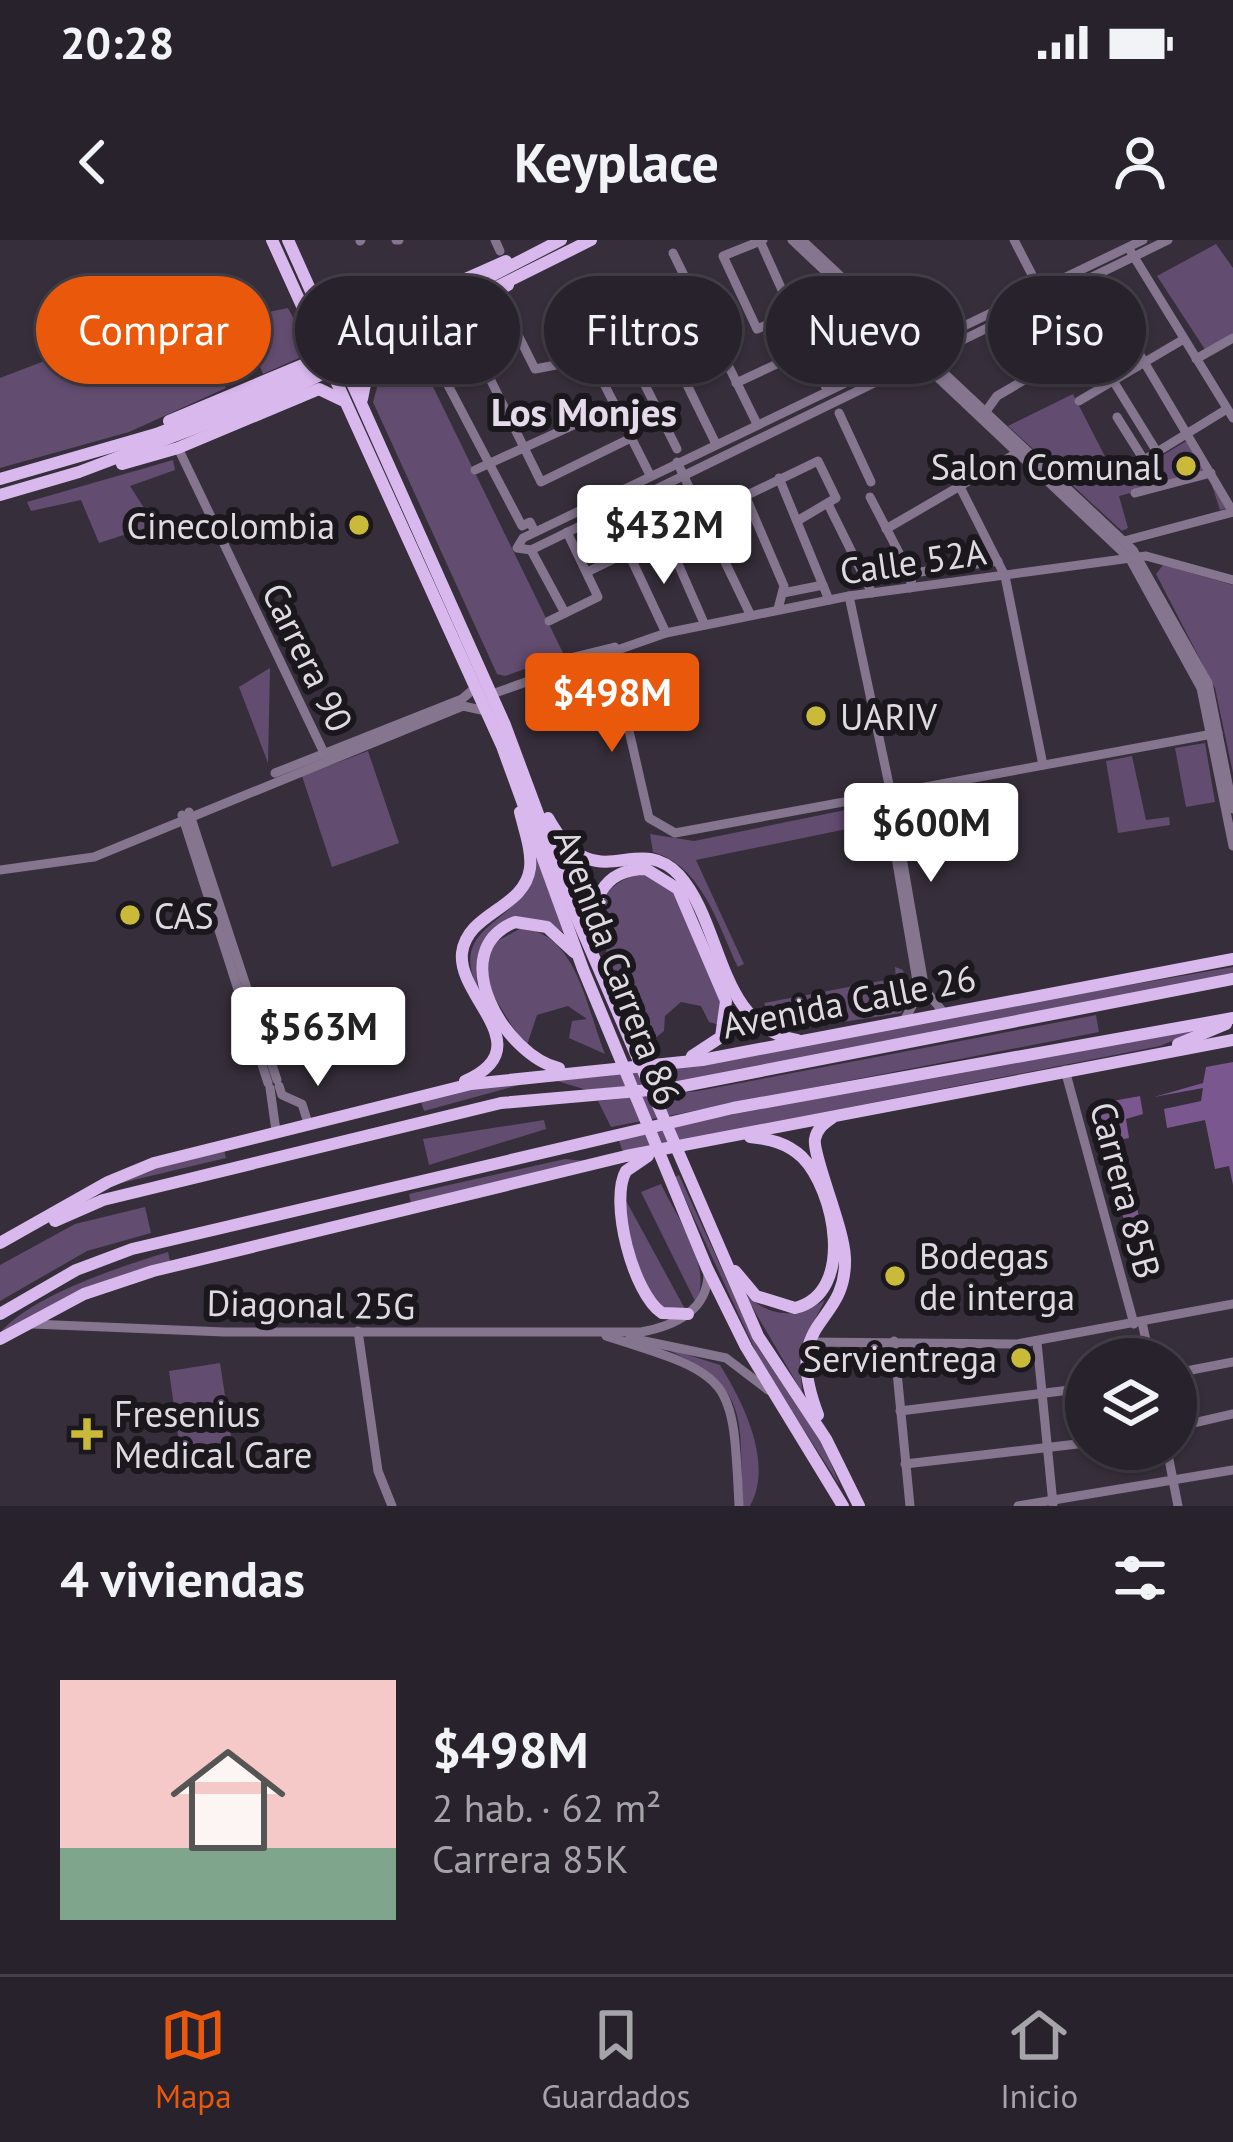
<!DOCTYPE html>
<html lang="es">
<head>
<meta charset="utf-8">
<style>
  body { margin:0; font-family:"PT Sans",sans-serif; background:#302a34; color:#f1f3f6; height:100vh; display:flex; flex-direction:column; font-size:45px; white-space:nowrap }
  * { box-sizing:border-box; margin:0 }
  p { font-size:39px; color:#a5a4a9 }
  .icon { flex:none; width:66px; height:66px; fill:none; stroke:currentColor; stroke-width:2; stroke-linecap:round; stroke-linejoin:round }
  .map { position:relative; height:1266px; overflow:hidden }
  .details { display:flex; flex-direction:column; background:#28222c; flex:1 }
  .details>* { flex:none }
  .guide { position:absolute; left:36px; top:36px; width:1161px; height:108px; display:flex; gap:24px }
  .fabs { position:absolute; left:1065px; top:1098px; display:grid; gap:24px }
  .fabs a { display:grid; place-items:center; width:132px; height:132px; border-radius:50%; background:#28222c; box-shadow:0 3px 9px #0004,0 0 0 3px #443f48; font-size:60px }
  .price { position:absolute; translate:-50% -102px; padding:0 27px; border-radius:12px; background:#fff; color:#222; font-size:39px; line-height:78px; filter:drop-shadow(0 3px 6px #0008) }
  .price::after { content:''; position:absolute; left:50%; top:72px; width:36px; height:27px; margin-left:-18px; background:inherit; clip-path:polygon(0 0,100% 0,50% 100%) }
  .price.active { background:#ea580c; color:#fff }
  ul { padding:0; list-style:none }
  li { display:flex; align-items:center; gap:36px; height:300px; padding:0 60px }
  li+li { border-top:3px solid #443f48 }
  li span { display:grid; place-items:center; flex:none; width:336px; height:240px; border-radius:0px; color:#555 }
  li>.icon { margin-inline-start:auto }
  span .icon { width:144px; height:144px; fill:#fffc; stroke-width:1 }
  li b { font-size:51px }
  h2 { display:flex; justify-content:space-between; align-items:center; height:144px; padding:0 60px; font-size:51px }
  .pill { padding:0 42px; border-radius:54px; background:#28222c; box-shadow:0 3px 9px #0004,0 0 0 3px #443f48; font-size:42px; line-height:108px }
  .pill.active { background:#ea580c; color:#fff }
  .status { display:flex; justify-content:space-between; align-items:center; height:84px; padding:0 60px; background:#28222c; direction:ltr }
  .status svg { height:33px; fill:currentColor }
  header { display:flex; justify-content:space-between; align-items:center; height:156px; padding:0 60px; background:#28222c; font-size:54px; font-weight:700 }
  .tabs { display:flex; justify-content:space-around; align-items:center; height:168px; border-top:3px solid #443f48; background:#28222c; font-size:33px; color:#a5a4a9 }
  .tabs a { display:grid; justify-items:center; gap:6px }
  .tabs .active { color:#ea580c }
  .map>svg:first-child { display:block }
</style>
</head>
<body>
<div class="status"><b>20:28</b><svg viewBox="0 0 49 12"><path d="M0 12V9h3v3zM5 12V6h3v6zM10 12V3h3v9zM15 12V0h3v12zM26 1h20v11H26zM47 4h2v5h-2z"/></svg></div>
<header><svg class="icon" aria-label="back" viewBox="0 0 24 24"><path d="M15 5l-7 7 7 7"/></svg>Keyplace<svg class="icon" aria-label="person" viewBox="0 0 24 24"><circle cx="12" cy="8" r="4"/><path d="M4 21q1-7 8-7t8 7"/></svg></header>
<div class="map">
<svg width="1233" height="1266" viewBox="0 0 1233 1266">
  <rect width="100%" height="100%" fill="#362e3a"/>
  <g fill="#624c6f">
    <path d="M 1216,4 L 1233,28 L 1233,94 L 1206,111 L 1157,36 Z"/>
    <path d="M 288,68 L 309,108 L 306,115 L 263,134 L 240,78 Z"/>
    <path d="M 194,82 L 226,148 L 129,192 L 0,228 L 0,138 L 102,99 Z"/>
    <path d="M 415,110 L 564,415 L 505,436 L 497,434 L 373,162 L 382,130 Z"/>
    <path d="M 1073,154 L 1118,242 L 1188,200 L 1229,268 L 1220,270 L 1208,233 L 1119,256 L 1128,288 L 1122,291 L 1008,186 Z"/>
    <path d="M 173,220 L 175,230 L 130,246 L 155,285 L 99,303 L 81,260 L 31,271 L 27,262 Z"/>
    <path d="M 1163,325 L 1233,345 L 1233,533 L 1215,448 L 1156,334 Z"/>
    <path d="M 270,428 L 268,523 L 239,447 Z"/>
    <path d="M 1205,503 L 1215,562 L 1186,567 L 1175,508 Z"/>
    <path d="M 368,511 L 399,603 L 332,627 L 302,536 Z"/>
    <path d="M 1132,516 L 1146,580 L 1169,577 L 1170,585 L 1118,593 L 1106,521 Z"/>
    <path d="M 865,566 L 879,572 L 882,591 L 871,602 L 866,585 L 696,620 L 744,724 L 738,727 C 718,685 702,626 653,612 L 650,594 L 694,601 Z"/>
    <path d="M 536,615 L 563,692 C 518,660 464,698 479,751 C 442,677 534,688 536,615 Z"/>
    <path d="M 635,635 L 651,635 L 671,645 L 723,759 L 723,786 L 709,782 L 701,766 L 681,762 L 665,776 L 664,791 L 643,808 L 597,687 C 598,659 609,644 635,635 Z"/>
    <path d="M 521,688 C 577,692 587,770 605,814 L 569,798 L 572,781 L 587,779 L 568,766 L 537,775 L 526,808 L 487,746 L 490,705 Z"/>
    <path d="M 895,727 L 903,730 L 910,755 L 901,773 L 792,790 L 773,781 L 764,763 L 896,738 Z"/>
    <path d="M 1233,727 L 1233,735 L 695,840 L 587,850 L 557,841 L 526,843 L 424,871 L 421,862 L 224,910 L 226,918 L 100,948 L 134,933 L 472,846 L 607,836 Z"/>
    <path d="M 1096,775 L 1099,792 L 611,887 L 598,861 L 698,851 Z"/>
    <path d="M 1214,784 L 1160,806 L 623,912 L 617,896 Z"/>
    <path d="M 544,880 L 546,889 L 429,925 L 423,899 Z"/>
    <path d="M 565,919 L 586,921 L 66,1058 L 0,1093 C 30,1056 122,1026 168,1012 L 170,1021 L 411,963 L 409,954 Z"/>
    <path d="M 679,935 L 757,1106 L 824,1206 L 840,1246 L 762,1125 L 675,937 Z"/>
    <path d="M 661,944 C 678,980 713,1025 696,1063 L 641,952 Z"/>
    <path d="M 624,957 L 685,1069 L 669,1072 L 644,1048 L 621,962 Z"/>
    <path d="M 145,967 L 151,993 L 87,1011 L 0,1061 L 0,1025 L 75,984 Z"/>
    <path d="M 744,1053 C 771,1078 794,1079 825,1060 L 799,1110 L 802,1152 Z"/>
    <path d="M 660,1106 L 720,1125 C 743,1162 774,1223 750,1266 L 743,1266 C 738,1172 753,1150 660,1106 Z"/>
    <path d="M 220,1123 L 233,1208 L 181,1216 L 169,1131 Z"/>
  </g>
  <g fill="#7b5790">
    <path d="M 1233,822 L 1233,945 L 1229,926 L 1215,929 L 1205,880 L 1167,888 L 1164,869 L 1201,861 L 1203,848 L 1154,857 L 1203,843 L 1206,827 Z"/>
    <path d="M 1140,856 L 1143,874 L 1126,879 L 1129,898 L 1119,900 L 1148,1010 L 1127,993 L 1096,864 Z"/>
  </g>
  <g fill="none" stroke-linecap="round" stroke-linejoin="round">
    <g stroke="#85758f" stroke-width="9">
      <path d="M 396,0 L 399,0"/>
      <path d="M 495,0 L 500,11"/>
      <path d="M 763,0 L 723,16 L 757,89 L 793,74"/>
      <path d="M 792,0 L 1130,319 L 1201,448 L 1233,606"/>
      <path d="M 802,0 L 1133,310 L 1208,443 L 1233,569"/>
      <path d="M 1014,0 L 1042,54"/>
      <path d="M 1143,0 L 523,298 L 517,308 L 531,310 L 1168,0"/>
      <path d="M 360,1 L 361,0"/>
      <path d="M 760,1 L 827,150"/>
      <path d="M 1131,12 L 1233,178"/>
      <path d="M 673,13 L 757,184"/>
      <path d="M 1098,44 L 1233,272"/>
      <path d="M 1064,61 L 1157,212"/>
      <path d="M 467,92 L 541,242 L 631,198"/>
      <path d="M 667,104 L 716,204"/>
      <path d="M 628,111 L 677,209"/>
      <path d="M 591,118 L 650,235"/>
      <path d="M 1196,119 L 1233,98"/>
      <path d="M 736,143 L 809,109"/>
      <path d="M 1079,161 L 1184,99"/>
      <path d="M 839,173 L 871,242"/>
      <path d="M 984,174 L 997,156 L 1055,122 L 1040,98"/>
      <path d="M 1117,177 L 1144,220 L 1227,169"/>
      <path d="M 178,208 L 326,517"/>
      <path d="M 677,222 L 750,374"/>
      <path d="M 475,230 L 613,167"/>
      <path d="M 779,238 L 829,360"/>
      <path d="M 960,247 L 1005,336 L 1043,525"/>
      <path d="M 1135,253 L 1211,233"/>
      <path d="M 745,255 L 784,346 L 778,369"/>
      <path d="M 870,257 L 910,334"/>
      <path d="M 829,266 L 872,353"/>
      <path d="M 886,289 L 1017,213"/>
      <path d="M 535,292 L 530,282 L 522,286 L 430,111 L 506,71 L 535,129 L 712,95"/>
      <path d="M 665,294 L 704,383"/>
      <path d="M 1124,301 L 1233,272"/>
      <path d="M 531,310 L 565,373"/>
      <path d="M 628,312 L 666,393"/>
      <path d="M 587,332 L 818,221 L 836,258 L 797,281"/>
      <path d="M 910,348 L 913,333 L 998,321"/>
      <path d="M 783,353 L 823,345"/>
      <path d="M 849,356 L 891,554 L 925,750 L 944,773"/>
      <path d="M 549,381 L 598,357 L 567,292"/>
      <path d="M 611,412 L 649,578 L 675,593 L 1218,493"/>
      <path d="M 570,418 L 615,407"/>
      <path d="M 492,454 L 666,393 L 849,356 L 1146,316 L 1233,340"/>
      <path d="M 275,533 L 462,459 L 475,448"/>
      <path d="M 885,552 L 919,753 L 905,779"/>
      <path d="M 189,572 L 277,840"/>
      <path d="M 182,575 L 268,843"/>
      <path d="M 0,630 L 94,617 L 463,466 L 486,471"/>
      <path d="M 1065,830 L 1134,1084"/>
      <path d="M 279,846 L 282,855 L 302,864 L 308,883"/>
      <path d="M 270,848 L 276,891"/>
      <path d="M 1142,1082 L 1150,1119"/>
      <path d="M 32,1084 L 224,1092 L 641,1092 C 675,1086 708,1070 708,1033"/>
      <path d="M 358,1091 L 378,1231 L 392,1266"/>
      <path d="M 606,1096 C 733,1136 733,1135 739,1266"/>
      <path d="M 630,1098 L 726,1118 L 768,1150"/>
      <path d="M 894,1101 L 910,1266"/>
      <path d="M 808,1102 L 1017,1104 L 1233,1064"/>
      <path d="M 1037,1102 L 1053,1264"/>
      <path d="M 1176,1133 L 1233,1122"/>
      <path d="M 900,1171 L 1086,1148"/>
      <path d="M 1176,1187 L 1233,1174"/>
      <path d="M 1167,1209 L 1178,1266"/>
      <path d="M 905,1224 L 1086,1203"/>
      <path d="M 1018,1266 L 1233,1230"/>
    </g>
    <g stroke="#d9b8ed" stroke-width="12">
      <path d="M 272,0 L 502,506 L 583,729 L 707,1028 L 746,1107 L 843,1266"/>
      <path d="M 288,0 L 505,485 L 576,676 L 758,1096 L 826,1199 L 859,1266"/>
      <path d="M 321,67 L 340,78 L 373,80 L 506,21"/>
      <path d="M 362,159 L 367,134 L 381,115 L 508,45"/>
      <path d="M 169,181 L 305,124 L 319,104"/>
      <path d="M 122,224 L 178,208 L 319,149 L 342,160"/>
      <path d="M 0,239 L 156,194 L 270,150 L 561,0"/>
      <path d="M 0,255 L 79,232 L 272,159 L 591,0"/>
      <path d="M 548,578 C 595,663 636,589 679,635 C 724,685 717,787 797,800"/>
      <path d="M 592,702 C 591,664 600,629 646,629 L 678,649 L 726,761 L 721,797 L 692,816"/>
      <path d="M 1178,804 L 1226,784"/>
      <path d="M 559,828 C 507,817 442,712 515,682 L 547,687 L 574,712"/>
      <path d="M 465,841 C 542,807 457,758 462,713 C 467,672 525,669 530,628 C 532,610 524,589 520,572"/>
      <path d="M 648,916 L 626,931 C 609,961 633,1054 662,1073 L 688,1074"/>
      <path d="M 55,981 L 103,960 L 501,863 L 673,848 L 1233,739"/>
      <path d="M 0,1003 L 108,942 L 154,923 L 471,844 L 702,820 L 1233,719"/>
      <path d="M 735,1031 L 756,1056 L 795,1068 C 856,1053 835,950 802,917 C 787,903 770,899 750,897"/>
      <path d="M 0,1074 L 76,1030 L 132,1009 L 733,868 L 1233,778"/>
      <path d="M 0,1099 L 84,1054 L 153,1031 L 626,916 L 1233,800"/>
      <path d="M 818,1175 C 780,1075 847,1089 845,1018 C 844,987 812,915 815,899 C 817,889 823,884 832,878"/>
    </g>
  </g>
  <g fill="#caba3a" stroke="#1b181d" stroke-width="4.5">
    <circle cx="1186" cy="226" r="12"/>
    <circle cx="359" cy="285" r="12"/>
    <circle cx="816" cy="476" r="12"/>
    <circle cx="130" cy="675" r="12"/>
    <circle cx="895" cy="1036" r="12"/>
    <circle cx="1021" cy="1118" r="12"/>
    <path d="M81 1176h12v12h12v12h-12v12h-12v-12h-12v-12h12z"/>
  </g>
  <g text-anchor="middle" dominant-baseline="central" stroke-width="12" stroke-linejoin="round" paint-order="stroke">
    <g font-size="36" fill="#dfdae2" stroke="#1b181d" text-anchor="start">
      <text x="1162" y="226" text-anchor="end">Salon Comunal</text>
      <text x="335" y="285" text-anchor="end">Cinecolombia</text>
      <text x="840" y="476">UARIV</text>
      <text x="154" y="675">CAS</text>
      <text x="919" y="1015">Bodegas<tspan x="919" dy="41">de interga</tspan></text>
      <text x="997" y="1118" text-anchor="end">Servientrega</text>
      <text x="114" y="1173">Fresenius<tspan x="114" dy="41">Medical Care</tspan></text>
    </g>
    <g font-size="36" fill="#dfdae2" stroke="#1b181d">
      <text transform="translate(913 321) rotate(-8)">Calle 52A</text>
      <text transform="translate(308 417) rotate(64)">Carrera 90</text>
      <text transform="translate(618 727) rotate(69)">Avenida Carrera 86</text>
      <text transform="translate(849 761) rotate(-11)">Avenida Calle 26</text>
      <text transform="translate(1126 950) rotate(75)">Carrera 85B</text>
      <text transform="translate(311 1064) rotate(1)">Diagonal 25G</text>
    </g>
    <g font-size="39" font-weight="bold" fill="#e5dbeb" stroke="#1b181d">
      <text x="584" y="171">Los Monjes</text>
    </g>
  </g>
</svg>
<div class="fabs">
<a><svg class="icon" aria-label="layers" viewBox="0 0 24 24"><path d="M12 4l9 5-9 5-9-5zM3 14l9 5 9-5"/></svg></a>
</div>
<b class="price" style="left:664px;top:347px">$432M</b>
<b class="price active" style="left:612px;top:515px">$498M</b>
<b class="price" style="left:931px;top:645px">$600M</b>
<b class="price" style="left:318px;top:849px">$563M</b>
<div class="guide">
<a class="pill active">Comprar</a>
<a class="pill">Alquilar</a>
<a class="pill">Filtros</a>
<a class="pill">Nuevo</a>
<a class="pill">Piso</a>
</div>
</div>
<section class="details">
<h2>4 viviendas<svg class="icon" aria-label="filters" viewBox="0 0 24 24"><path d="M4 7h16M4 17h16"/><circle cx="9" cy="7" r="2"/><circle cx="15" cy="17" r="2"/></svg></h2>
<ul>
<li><span style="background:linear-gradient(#f6c9c9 70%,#7fa58c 0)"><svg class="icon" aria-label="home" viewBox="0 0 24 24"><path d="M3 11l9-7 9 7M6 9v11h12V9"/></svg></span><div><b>$498M</b><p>2 hab. · 62 m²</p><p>Carrera 85K</p></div></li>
</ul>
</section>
<nav class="tabs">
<a class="active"><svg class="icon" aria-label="map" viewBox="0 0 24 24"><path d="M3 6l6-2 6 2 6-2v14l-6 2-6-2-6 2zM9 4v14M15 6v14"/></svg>Mapa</a>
<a><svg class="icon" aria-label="saved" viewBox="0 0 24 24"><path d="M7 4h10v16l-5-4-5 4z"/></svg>Guardados</a>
<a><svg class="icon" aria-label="home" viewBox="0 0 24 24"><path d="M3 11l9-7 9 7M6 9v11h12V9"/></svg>Inicio</a>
</nav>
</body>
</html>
